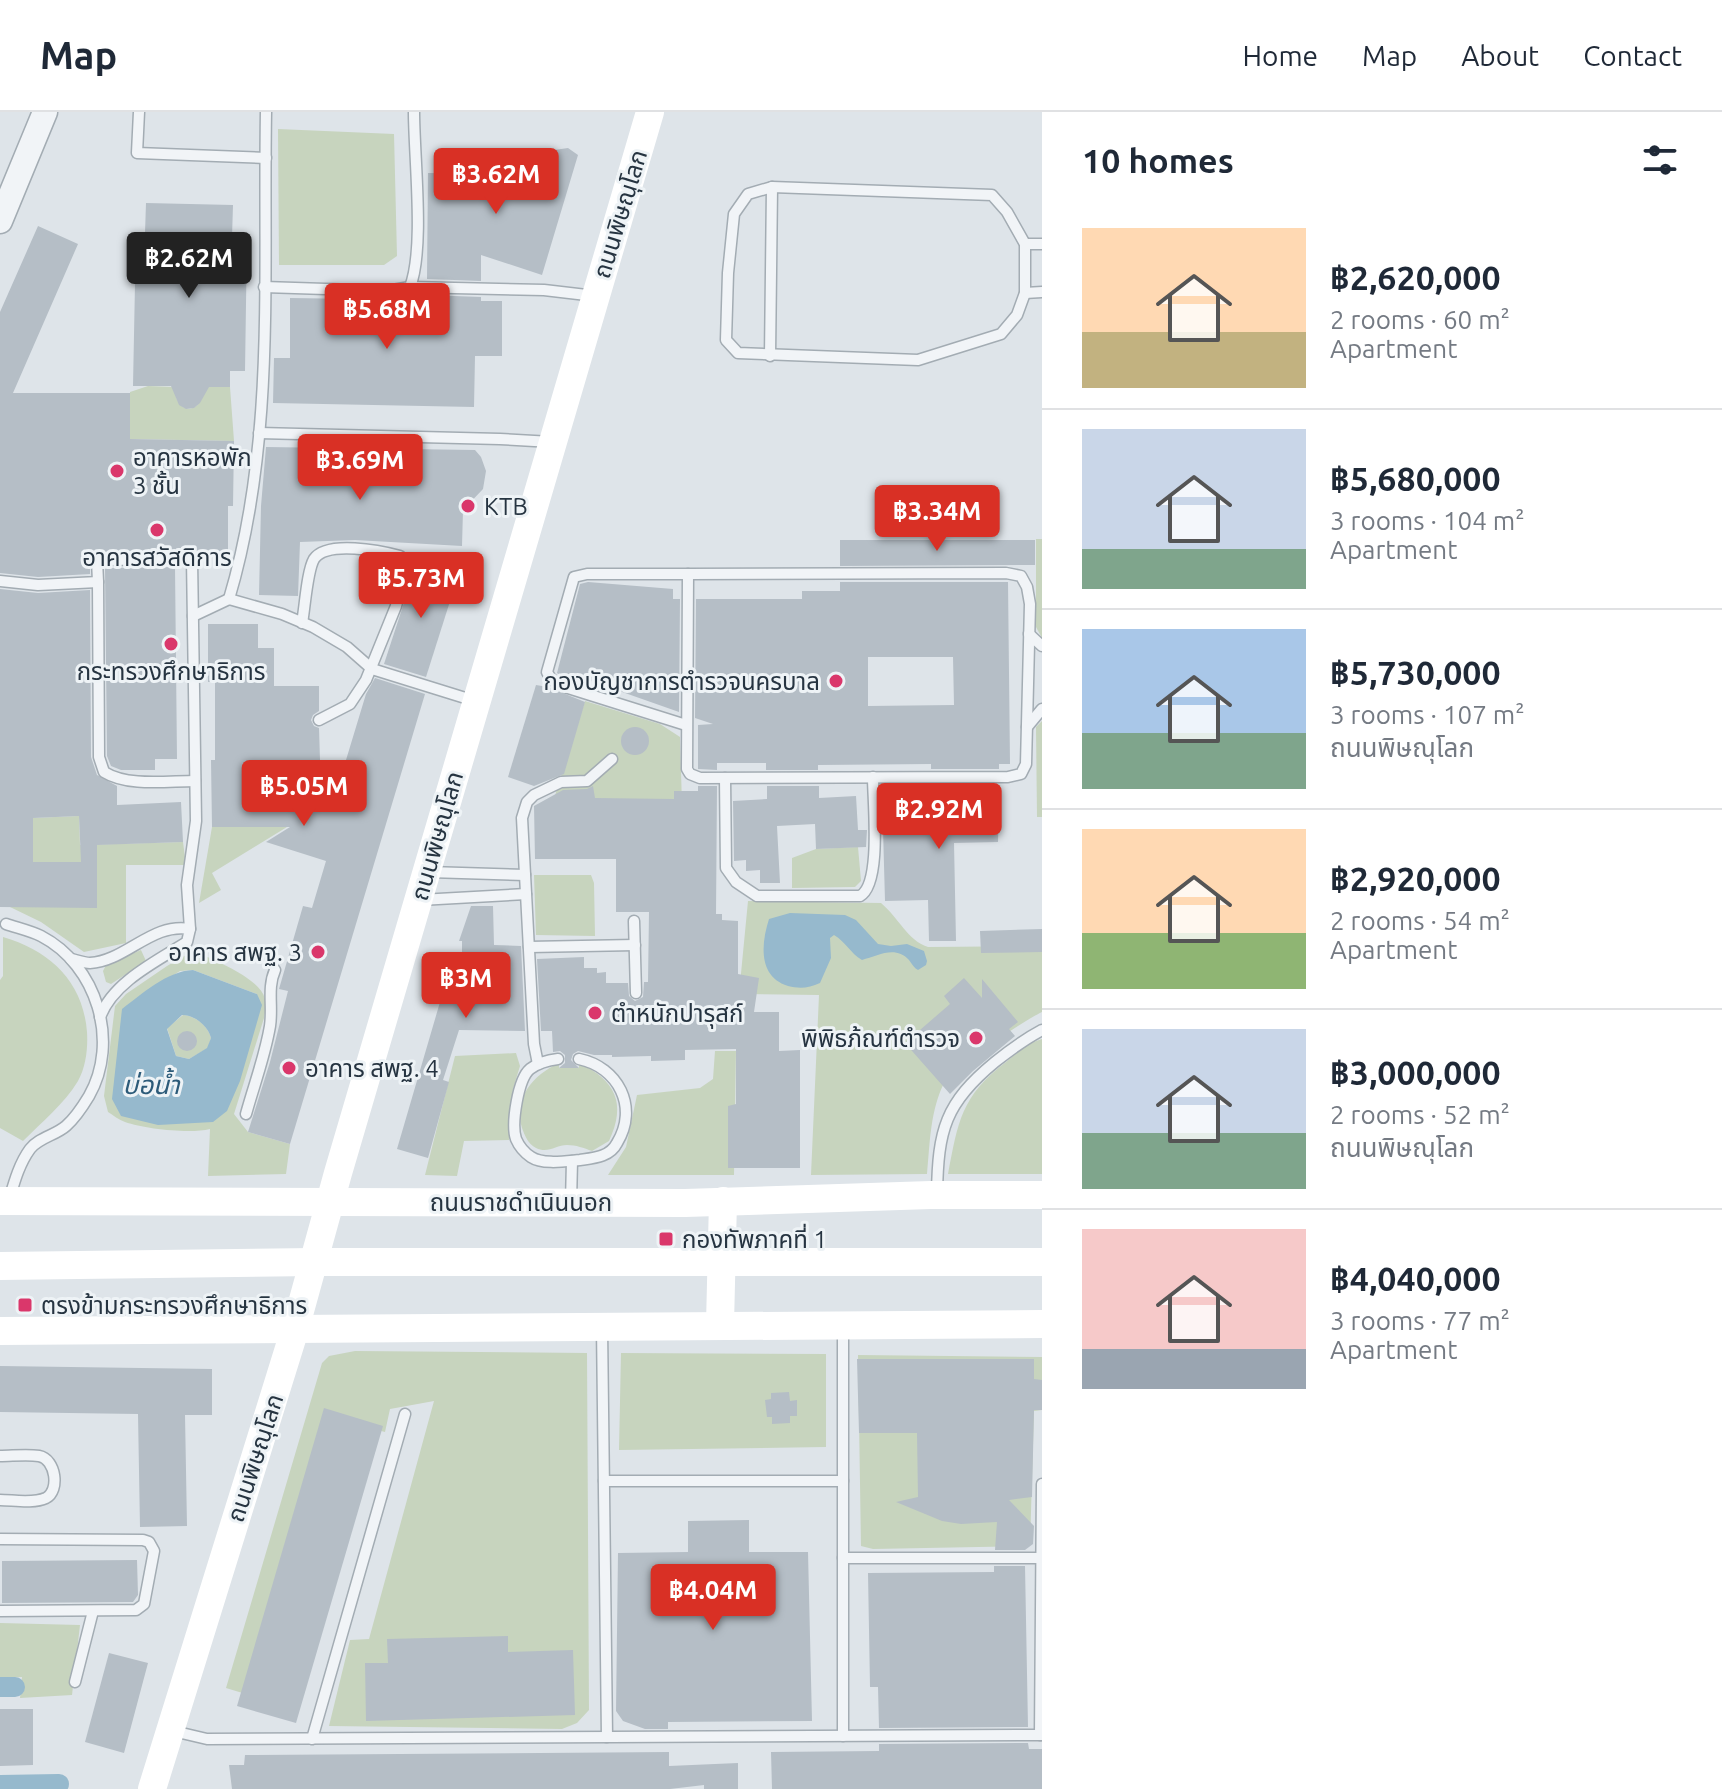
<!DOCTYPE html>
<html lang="en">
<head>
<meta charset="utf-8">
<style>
  body { margin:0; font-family:Ubuntu,"Noto Sans Thai",sans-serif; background:#f6f6f7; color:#1f2937; height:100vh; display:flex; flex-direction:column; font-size:30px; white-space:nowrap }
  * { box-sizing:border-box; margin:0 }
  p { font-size:26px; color:#747a83 }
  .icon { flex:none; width:44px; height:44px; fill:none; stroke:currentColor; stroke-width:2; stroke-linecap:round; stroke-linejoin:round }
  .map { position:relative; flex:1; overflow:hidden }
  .sheet { display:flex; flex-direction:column; background:#fff; width:680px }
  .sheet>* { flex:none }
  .price { position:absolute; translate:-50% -68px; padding:0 18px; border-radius:8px; background:#d93025; color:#fff; font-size:26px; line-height:52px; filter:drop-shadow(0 2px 4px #0008) }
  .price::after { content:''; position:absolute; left:50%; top:48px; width:24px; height:18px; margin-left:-12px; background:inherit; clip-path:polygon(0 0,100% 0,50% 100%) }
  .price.current { background:#222; color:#fff }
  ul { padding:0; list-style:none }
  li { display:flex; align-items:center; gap:24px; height:200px; padding:0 40px }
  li+li { border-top:2px solid #e0e1e3 }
  li span { display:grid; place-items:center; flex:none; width:224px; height:160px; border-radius:0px; color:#555 }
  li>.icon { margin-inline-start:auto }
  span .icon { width:96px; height:96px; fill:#fffc; stroke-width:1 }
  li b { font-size:34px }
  h2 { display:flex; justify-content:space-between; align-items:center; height:96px; padding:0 40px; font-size:34px }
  header { display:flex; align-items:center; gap:48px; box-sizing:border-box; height:112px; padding:0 40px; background:#fff; border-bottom:2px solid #e0e1e3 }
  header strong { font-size:38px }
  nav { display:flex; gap:44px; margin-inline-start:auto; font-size:28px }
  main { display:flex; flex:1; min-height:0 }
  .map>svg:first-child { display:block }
</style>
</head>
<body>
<header>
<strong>Map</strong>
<nav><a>Home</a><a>Map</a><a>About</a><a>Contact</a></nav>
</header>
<main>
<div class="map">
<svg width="1042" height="1677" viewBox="0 0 1042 1677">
  <rect width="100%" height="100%" fill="#dee4e9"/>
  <g fill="#c7d4be" fill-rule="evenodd">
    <path d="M 278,17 L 394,22 L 397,144 L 384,153 L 279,153 Z"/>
    <path d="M 148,274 L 175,275 C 174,304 204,304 204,274 L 230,275 L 234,329 L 130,327 L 130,280 Z"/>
    <path d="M 1036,427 L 1042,427 L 1042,526 L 1036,515 Z"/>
    <path d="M 585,589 L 660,612 L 680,625 L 682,693 L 552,693 Z"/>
    <path d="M 1042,609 L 1042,705 L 1037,705 L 1036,615 Z"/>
    <path d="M 79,704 L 80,733 L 183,730 L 186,753 L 126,753 L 126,831 L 84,840 L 41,810 L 10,795 L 96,795 L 9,750 L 33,706 Z"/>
    <path d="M 212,715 L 287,715 L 212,761 L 221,778 L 199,791 Z"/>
    <path d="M 858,735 L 861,769 L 855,775 L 792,776 L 792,746 L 816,737 Z"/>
    <path d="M 534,763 L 591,763 L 594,771 L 595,824 L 536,823 Z"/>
    <path d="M 748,789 L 881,791 C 899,806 907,828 928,835 L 1042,834 L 1042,900 C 1025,908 951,956 945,969 C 930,998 930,1031 927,1062 L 811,1063 L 819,883 L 739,882 Z"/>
    <path d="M 3,825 C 50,839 83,869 87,920 C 88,936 86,955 78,969 C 64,992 42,1010 23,1029 L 0,1016 L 0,868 L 3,864 Z"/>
    <path d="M 141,838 L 146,849 L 111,872 L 106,870 L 103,859 L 106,853 Z"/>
    <path d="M 199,841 C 217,850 260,866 265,887 C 267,893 265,899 264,906 L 234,1002 L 248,1020 L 290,1032 L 286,1062 L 208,1064 L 210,1017 C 190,1022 145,1017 125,1010 C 119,1008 113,1003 108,1000 L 104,984 L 115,894 L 126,882 L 167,854 L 186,843 ZM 193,858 L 257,882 L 159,1013 L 129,892 L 180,859 Z"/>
    <path d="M 183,903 C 196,904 208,914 211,926 L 208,936 L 189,947 L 176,944 L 167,916 Z"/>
    <path d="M 1042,927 L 1042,1062 L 948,1062 C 958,1010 961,984 1006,950 C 1017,941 1028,931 1042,927 Z"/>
    <path d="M 715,939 L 736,939 L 734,1063 L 608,1063 L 626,1035 L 637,983 L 700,976 L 713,967 Z"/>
    <path d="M 516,941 L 520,954 L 513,977 L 509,1028 L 464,1029 L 457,1064 L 425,1063 L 455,944 Z"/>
    <path d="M 559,951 L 559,956 L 579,956 L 579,951 C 615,968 627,991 609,1029 L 592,1039 C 584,1036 576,1033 567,1033 C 556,1033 548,1042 536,1036 C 528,1032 525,1024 522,1016 C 513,986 533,963 559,951 Z"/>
    <path d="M 355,1239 L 587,1241 L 589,1598 L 577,1611 L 562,1617 L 329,1614 L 350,1528 L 369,1527 L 434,1289 L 390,1297 L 385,1320 L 328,1305 L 249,1583 L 226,1576 L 322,1251 L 329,1244 Z"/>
    <path d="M 621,1241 L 826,1242 L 826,1335 L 619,1338 Z"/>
    <path d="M 858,1243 L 1042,1245 L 1042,1298 L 1034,1299 L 1030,1434 L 873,1437 L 861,1434 Z"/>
    <path d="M 0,1511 L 80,1513 L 72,1583 L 20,1586 L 22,1565 L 0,1566 Z"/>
  </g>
  <g fill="#96b9cd" fill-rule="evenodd">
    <path d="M 790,801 L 845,803 L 856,808 L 878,832 L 891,834 L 907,832 L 924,839 L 927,849 L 926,853 L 918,858 C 914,856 912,852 909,848 C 895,833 878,844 862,848 C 850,841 846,830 834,823 L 830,826 L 831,846 L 820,871 C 809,876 800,877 788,874 C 758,865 761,832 769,807 Z"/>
    <path d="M 193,858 L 257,882 L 262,893 L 240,969 L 227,999 L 213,1010 L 158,1013 L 121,1004 L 112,987 L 122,897 C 142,882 167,859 193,858 ZM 182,903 C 195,903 208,914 211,926 L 207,936 L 189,947 L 176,944 L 167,917 Z"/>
  </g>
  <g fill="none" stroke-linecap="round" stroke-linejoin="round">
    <g stroke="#96b9cd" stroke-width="20">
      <path d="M 0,1575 L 15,1575"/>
      <path d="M 0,1673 L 59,1672"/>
    </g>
  </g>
  <g fill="#b5bec6" fill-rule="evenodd">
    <path d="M 568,36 L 578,43 L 542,163 L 481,143 L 481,169 L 427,167 L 428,61 L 521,62 L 527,42 Z"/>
    <path d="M 146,91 L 233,93 L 232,125 L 247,125 L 245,259 L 230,259 L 230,275 L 209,275 L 200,291 L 194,296 L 186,297 L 179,293 L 171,274 L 133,274 L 136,121 L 145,121 Z"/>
    <path d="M 38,114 L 78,132 L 13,281 L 130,281 L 130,327 L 234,329 L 233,394 L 228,394 L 228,442 L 192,439 L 97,440 L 90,445 L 90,462 L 38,465 L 0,461 L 0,200 Z"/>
    <path d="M 427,183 L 481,185 L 481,189 L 502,189 L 502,244 L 475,244 L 474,295 L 273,291 L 274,246 L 290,246 L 290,186 L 427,188 Z"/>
    <path d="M 266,335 L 475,338 L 481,345 L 486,359 L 483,377 L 463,398 L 462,434 L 355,428 L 300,430 L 298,484 L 259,483 L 261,394 Z"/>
    <path d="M 840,428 L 1035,428 L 1035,453 L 840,454 Z"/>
    <path d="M 417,451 L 458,464 L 426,565 L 384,552 Z"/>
    <path d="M 175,455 L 177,647 L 155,647 L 155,658 L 121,658 L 111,654 L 107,644 L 105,456 Z"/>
    <path d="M 588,470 L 673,477 L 673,487 L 680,487 L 679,600 L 591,569 L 589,574 L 568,568 L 557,561 L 580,472 Z"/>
    <path d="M 840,470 L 1008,470 L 1010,652 L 999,652 L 999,657 L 931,657 L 931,652 L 818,653 L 818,658 L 766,658 L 766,651 L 717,651 L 717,658 L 698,657 L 698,613 L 713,612 L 695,606 L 696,487 L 802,487 L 802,479 L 840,479 ZM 868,545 L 953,545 L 954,593 L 868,594 Z"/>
    <path d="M 0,477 L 38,481 L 90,478 L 91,645 L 97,663 L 117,674 L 117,693 L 181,690 L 183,730 L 97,733 L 97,796 L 0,795 ZM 79,704 L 81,750 L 33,750 L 33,706 Z"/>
    <path d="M 208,512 L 258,512 L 258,536 L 274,536 L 274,574 L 319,574 L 319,599 L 313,603 L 311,608 L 314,614 L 319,616 L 320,648 L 346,648 L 366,582 L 375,566 L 425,582 L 290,1032 L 248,1020 L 270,950 L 288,879 L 279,877 L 303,794 L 312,796 L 326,749 L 266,730 L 290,715 L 212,715 L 211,648 L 215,648 L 215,570 L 208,570 Z"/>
    <path d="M 536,573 L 548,575 L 585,590 L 564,662 L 534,674 L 508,665 Z"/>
    <circle cx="635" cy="629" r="14"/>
    <path d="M 931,673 L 999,673 L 998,730 L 954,731 L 956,829 L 929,829 L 928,788 L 885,789 L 883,717 L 927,716 L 927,711 L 931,711 Z"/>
    <path d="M 593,674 L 595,686 L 674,687 L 674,679 L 698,679 L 698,674 L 717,674 L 716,802 L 722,802 L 722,808 L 738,809 L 738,862 L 759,866 L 754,900 L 779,900 L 779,939 L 800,938 L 800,1056 L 728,1056 L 728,994 L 736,992 L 736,937 L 685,938 L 685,948 L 651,949 L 651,944 L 612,945 L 612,943 L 594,943 L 578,939 L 573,942 L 571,948 L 579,956 L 559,956 L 565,951 L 565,943 L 560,939 L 553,940 L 552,919 L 541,919 L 537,847 L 584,845 L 584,856 L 597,856 L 597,861 L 606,860 L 606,871 L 628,871 L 629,884 L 635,889 L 643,885 L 644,870 L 648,870 L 649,800 L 616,800 L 616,747 L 535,747 L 534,694 L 563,678 L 587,677 Z"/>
    <path d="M 767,674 L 819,674 L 819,686 L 856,684 L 858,718 L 867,718 L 866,735 L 816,737 L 815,712 L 777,714 L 780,771 L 760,771 L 760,758 L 746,759 L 746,748 L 734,749 L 733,689 L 767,687 Z"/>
    <path d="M 471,794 L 493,794 L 494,833 L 521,834 L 525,919 L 459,918 L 443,968 L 449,970 L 428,1046 L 397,1037 L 445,873 L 462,879 L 462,829 L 459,829 Z"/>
    <path d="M 1042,817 L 1042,840 L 981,841 L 980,819 Z"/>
    <path d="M 964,866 L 982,886 L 982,867 L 1018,910 L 1009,917 L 1015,924 L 973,959 L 950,982 L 905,931 L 950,892 L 944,884 Z"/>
    <circle cx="187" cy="929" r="10"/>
    <path d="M 857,1247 L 1034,1247 L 1034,1267 L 1042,1268 L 1042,1298 L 1034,1298 L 1032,1385 L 1009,1388 L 1034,1414 L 1033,1432 L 1025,1438 L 995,1438 L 997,1410 L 961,1412 L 942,1409 L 896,1390 L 918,1385 L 917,1321 L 859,1321 Z"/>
    <path d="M 0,1254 L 212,1257 L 212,1303 L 185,1303 L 187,1414 L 140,1415 L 138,1302 L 0,1300 Z"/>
    <path d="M 789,1280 L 790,1289 L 797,1288 L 797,1304 L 790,1304 L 790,1311 L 772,1312 L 772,1305 L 767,1305 L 765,1288 L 771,1287 L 771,1281 Z"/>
    <path d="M 324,1296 L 383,1314 L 296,1611 L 237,1594 Z"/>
    <path d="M 749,1408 L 749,1440 L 808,1440 L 812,1609 L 668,1610 L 668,1617 L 645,1617 L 623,1609 L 616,1599 L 618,1441 L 688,1440 L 688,1409 Z"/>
    <path d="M 137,1448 L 138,1483 L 133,1490 L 2,1491 L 2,1449 Z"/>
    <path d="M 994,1454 L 1025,1454 L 1028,1615 L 879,1616 L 878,1575 L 870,1575 L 868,1461 L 994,1460 Z"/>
    <path d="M 508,1524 L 508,1540 L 573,1538 L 575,1603 L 366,1609 L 365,1551 L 388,1551 L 387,1527 Z"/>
    <path d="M 109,1541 L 148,1551 L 124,1641 L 85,1630 Z"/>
    <path d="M 0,1597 L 33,1597 L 33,1653 L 0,1654 Z"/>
    <path d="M 1028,1631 L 1029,1637 L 1042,1637 L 1042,1677 L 772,1677 L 771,1640 L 879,1639 L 879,1632 Z"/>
    <path d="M 669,1640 L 669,1654 L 738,1651 L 738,1677 L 704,1677 L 704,1673 L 670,1677 L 232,1677 L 229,1653 L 244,1653 L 245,1643 Z"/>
  </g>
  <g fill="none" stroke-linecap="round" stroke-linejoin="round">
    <g stroke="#a3acb3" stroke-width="13">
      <g id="service">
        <path d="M 139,0 L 137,41 L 266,46"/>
        <path d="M 772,75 L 992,83 L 1007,100 L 1025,132 L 1025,181 L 1017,203 L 1001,222 L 918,248 L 738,241 L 726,228 L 728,161 L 734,102 L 748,82 Z"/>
        <path d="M 1025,132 L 1042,132"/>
        <path d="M 264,175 L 387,179 L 410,175 C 425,136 414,46 414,0"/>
        <path d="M 410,175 L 544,178 L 595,184"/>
        <path d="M 1025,181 L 1042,180"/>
        <path d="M 770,244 L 772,75"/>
        <path d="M 259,321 L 500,327 L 552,330"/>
        <path d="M 1006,461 L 1021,464 L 1027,475 L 1030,492 L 1026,652 L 1021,662 L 1008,665 L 700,666 L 690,662 L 687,657 L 688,462 Z"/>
        <path d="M 0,469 L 38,473 L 98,470 L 97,448 L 192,447 L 196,709 L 187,773 L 190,817"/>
        <path d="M 98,470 L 99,645 L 104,660 C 128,675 167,669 195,669"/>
        <path d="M 229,487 C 276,330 263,162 266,0"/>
        <path d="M 193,504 L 229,487 L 282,502 L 313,515 L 347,535 L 372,557 L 475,589"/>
        <path d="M 302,511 C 305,495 307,459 314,447 C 327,428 381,439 400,444 L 406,458 L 396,494 L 366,568 L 350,592 L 319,608"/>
        <path d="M 1029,522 L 1042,534"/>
        <path d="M 686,613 L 565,575 L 551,567 L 547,560 L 574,465 L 587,462 L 688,462"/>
        <path d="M 1027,615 L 1042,597"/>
        <path d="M 725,666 L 726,756 L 736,770 L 757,784 L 860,784 C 882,772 873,690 873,665"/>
        <path d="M 429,760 L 525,763"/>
        <path d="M 420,788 L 526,782"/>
        <path d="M 634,809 L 636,881"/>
        <path d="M 6,812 C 18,816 31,819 41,824 C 97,853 120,930 89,984 C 83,994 74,1007 66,1014 C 56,1023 38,1026 30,1037 C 19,1052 14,1071 9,1088"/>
        <path d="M 529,835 L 635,833"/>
        <path d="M 71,847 C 76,848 84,851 90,851 C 126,849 152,810 190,817 L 187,830 C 157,849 113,870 100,905"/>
        <path d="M 558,947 C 549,948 538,951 530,957 C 518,967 511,1012 516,1027 C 519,1034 525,1041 531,1045 C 543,1053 567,1049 580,1048 C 594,1046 610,1045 617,1031 C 639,995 618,955 579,947"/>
        <path d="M 538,952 L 534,932 L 522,706 L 527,690 L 534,683 L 561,670 L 587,669 L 612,647"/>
        <path d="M 246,1002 C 254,973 265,944 270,914 C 273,894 267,876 275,858"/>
        <path d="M 937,1082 C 938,1018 945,991 995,950 C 1010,938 1025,927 1042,918"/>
        <path d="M 571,1090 L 572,1049"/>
        <path d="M 843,1214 L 843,1624"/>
        <path d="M 602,1215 L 607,1625"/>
        <path d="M 0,1344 C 12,1344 27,1342 39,1344 C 56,1347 60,1379 46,1386 C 33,1392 13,1388 0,1388"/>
        <path d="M 604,1369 L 843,1369"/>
        <path d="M 0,1427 L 143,1428 L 149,1430 L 154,1439 L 144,1492 L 136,1498 L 0,1499"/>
        <path d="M 843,1446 L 1041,1446"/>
        <path d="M 75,1570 L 93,1499"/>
        <path d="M 173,1619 L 207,1627 L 1042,1623"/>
        <path d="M 1040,1623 L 1042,1372"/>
        <path d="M 312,1627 L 405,1302"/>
      </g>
    </g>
    <g stroke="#a3acb3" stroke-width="27">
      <path id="tertiary" d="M 0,109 L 45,0"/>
    </g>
    <use href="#service" stroke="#f1f4f7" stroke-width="10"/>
    <use href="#tertiary" stroke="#f1f4f7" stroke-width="24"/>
    <g stroke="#fff" stroke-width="28">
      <path d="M 0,1089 L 685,1091 L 931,1083 L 1042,1083"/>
      <path d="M 0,1154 L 314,1150 L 1042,1150"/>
      <path d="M 720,1212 L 723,1089"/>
      <path d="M 0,1219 L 1042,1212"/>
      <path d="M 152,1677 L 295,1217 L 338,1061 L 650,0"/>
    </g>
  </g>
  <g fill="#da376b" stroke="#eef3f6" stroke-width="3">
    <circle cx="117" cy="359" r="8"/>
    <circle cx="468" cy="394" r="8"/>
    <circle cx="157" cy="418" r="8"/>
    <circle cx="171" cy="532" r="8"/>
    <circle cx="836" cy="569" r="8"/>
    <circle cx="318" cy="840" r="8"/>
    <circle cx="595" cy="901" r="8"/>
    <circle cx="976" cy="926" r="8"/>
    <circle cx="289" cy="956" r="8"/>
    <rect x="658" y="1119" width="16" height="16" rx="4"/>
    <rect x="17" y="1185" width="16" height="16" rx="4"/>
  </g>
  <g text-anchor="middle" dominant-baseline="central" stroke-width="6" stroke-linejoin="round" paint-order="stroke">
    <g font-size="24" fill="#263441" stroke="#eef3f6">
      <text transform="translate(620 102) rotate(-73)">ถนนพิษณุโลก</text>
      <text transform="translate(437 724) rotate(-74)">ถนนพิษณุโลก</text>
      <text x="521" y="1090">ถนนราชดำเนินนอก</text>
      <text transform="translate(255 1346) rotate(-72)">ถนนพิษณุโลก</text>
    </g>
    <g font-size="24" fill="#263441" stroke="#eef3f6" text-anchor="start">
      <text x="133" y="345">อาคารหอพัก<tspan x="133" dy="28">3 ชั้น</tspan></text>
      <text x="484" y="394">KTB</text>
      <text x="157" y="445" text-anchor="middle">อาคารสวัสดิการ</text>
      <text x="171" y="559" text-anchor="middle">กระทรวงศึกษาธิการ</text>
      <text x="820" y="569" text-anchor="end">กองบัญชาการตำรวจนครบาล</text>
      <text x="302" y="840" text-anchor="end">อาคาร สพฐ. 3</text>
      <text x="611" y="901">ตำหนักปารุสก์</text>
      <text x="960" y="926" text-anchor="end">พิพิธภ้ณฑ์ตำรวจ</text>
      <text x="305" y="956">อาคาร สพฐ. 4</text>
      <text x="682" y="1127">กองทัพภาคที่ 1</text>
      <text x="41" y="1193">ตรงข้ามกระทรวงศึกษาธิการ</text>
    </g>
    <g font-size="26" font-style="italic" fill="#2c5b79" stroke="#eef3f6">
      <text x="151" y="972">บ่อน้ำ</text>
    </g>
  </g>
</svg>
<b class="price" style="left:496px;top:104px">฿3.62M</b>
<b class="price current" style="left:189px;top:188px">฿2.62M</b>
<b class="price" style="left:387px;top:239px">฿5.68M</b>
<b class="price" style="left:360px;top:390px">฿3.69M</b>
<b class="price" style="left:937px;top:441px">฿3.34M</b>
<b class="price" style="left:421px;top:508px">฿5.73M</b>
<b class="price" style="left:304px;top:716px">฿5.05M</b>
<b class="price" style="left:939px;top:739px">฿2.92M</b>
<b class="price" style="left:466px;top:908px">฿3M</b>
<b class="price" style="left:713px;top:1520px">฿4.04M</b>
</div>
<section class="sheet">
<h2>10 homes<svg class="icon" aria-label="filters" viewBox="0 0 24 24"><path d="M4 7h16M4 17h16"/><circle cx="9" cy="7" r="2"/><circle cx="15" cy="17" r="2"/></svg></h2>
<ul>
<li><span style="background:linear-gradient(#ffd9b3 65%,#c2b280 0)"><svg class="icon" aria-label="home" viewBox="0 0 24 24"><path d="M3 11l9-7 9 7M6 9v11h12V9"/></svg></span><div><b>฿2,620,000</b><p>2 rooms · 60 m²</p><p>Apartment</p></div></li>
<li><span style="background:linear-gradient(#c9d6e8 75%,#7fa58c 0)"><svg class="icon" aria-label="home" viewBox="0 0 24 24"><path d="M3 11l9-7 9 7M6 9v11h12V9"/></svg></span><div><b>฿5,680,000</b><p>3 rooms · 104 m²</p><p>Apartment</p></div></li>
<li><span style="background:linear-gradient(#a9c7e8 65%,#7fa58c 0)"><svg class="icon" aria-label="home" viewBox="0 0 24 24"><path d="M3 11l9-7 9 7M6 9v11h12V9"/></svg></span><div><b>฿5,730,000</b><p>3 rooms · 107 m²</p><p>ถนนพิษณุโลก</p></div></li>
<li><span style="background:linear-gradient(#ffd9b3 65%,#8fb573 0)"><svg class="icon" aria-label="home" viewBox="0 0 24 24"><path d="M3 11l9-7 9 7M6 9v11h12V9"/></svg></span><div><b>฿2,920,000</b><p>2 rooms · 54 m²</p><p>Apartment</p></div></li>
<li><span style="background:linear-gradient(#c9d6e8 65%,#7fa58c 0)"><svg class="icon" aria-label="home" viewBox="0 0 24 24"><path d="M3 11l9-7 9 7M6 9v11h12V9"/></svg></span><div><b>฿3,000,000</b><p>2 rooms · 52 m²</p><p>ถนนพิษณุโลก</p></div></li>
<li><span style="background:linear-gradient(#f6c9c9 75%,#9aa5b1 0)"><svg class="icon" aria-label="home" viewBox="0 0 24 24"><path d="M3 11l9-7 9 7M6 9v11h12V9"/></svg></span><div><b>฿4,040,000</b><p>3 rooms · 77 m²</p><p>Apartment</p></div></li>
</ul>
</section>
</main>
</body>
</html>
